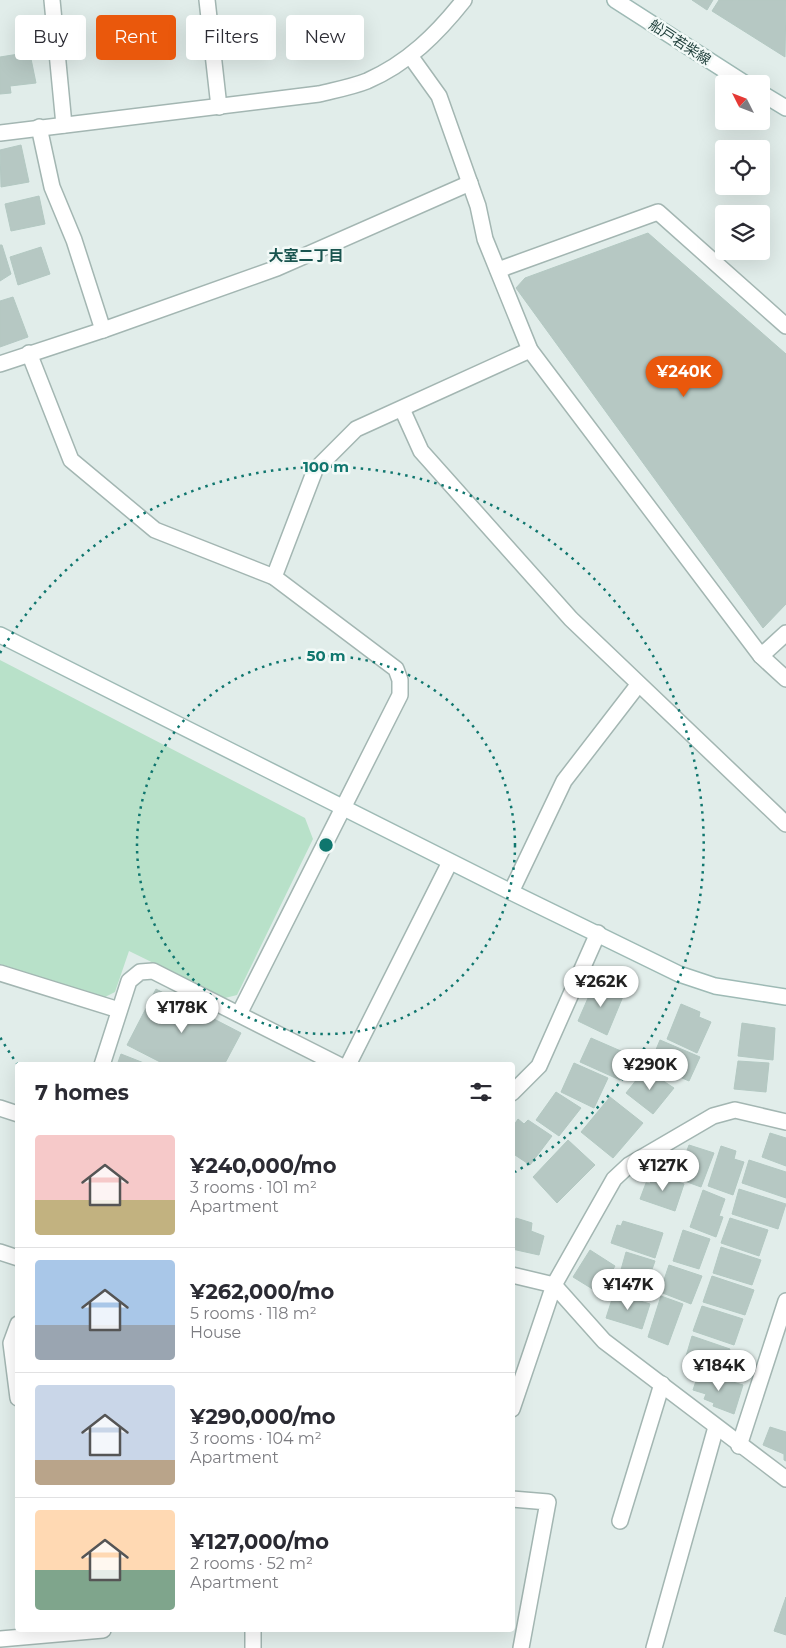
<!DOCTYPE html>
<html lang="en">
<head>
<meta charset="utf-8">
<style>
  body { margin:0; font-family:Montserrat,"Noto Sans JP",sans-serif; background:#f7f7f7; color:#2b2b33; height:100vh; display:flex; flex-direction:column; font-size:19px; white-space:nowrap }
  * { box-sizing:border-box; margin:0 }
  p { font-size:16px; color:#7c7c81 }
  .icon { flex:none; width:28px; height:28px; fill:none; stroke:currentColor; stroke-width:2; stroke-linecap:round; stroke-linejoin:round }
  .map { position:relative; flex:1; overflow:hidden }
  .drawer { position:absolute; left:15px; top:1062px; width:500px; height:570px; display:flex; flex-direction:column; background:#fff; border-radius:5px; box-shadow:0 5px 20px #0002 }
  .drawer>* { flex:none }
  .banner { position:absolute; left:15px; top:15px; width:500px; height:45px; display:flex; gap:10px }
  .needle { width:32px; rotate:312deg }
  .tools { position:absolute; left:715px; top:75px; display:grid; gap:10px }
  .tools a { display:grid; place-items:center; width:55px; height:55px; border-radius:5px; background:#fff; box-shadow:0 5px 20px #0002; font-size:25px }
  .price { position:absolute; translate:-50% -42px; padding:0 11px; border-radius:18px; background:#fff; color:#222; font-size:16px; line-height:32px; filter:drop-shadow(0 1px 2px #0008) }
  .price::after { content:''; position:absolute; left:50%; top:30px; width:15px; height:11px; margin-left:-8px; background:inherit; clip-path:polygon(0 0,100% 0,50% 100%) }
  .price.current { background:#ea580c; color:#fff }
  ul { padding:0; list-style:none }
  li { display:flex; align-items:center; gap:15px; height:125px; padding:0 20px }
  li+li { border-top:1px solid #e1e1e2 }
  li span { display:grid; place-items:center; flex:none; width:140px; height:100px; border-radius:5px; color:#555 }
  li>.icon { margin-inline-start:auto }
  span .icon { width:60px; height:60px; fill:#fffc; stroke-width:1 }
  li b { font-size:21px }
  h2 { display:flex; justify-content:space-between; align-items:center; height:60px; padding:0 20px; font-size:21px }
  .pill { padding:0 18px; border-radius:5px; background:#fff; box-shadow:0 5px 20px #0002; font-size:18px; line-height:45px }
  .pill.current { background:#ea580c; color:#fff }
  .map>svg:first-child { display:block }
</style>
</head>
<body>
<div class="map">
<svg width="786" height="1648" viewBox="0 0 786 1648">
  <rect width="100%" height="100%" fill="#e1edea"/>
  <path fill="#b8e1c9" d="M 0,660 L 305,818 L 313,839 L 237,995 L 225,998 L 129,951 L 115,992 L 103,998 L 0,964 Z"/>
  <g fill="#b6c8c3" stroke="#b3c8c2">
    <path d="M 692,0 L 713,0 L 707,10 Z"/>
    <path d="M 719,0 L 786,0 L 785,57 L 712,11 Z"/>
    <path d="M 25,53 L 30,54 L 36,83 L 10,86 L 11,93 L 0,94 L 0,57 Z"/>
    <path d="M 21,145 L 29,182 L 1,187 L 0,150 Z"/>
    <path d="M 39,196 L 45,224 L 11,231 L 5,204 Z"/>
    <path d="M 648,233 L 786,354 L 786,604 L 763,628 L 516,288 L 525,278 Z"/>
    <path d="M 0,245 L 2,245 L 11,274 L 0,281 Z"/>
    <path d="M 41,247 L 50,274 L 18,285 L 10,257 Z"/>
    <path d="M 13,297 L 28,337 L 0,347 L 0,301 Z"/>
    <path d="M 595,982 L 624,994 L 607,1035 L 578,1021 Z"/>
    <path d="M 156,989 L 241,1033 L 224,1065 L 166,1065 L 127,1045 Z"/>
    <path d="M 681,1004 L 700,1012 L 699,1017 L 711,1022 L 697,1053 L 667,1039 Z"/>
    <path d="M 742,1023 L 775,1028 L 773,1060 L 738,1056 Z"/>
    <path d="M 591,1038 L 630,1055 L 620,1080 L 580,1062 Z"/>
    <path d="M 660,1040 L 700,1057 L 689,1081 L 650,1064 Z"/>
    <path d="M 121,1054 L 149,1065 L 117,1065 Z"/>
    <path d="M 738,1061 L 769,1063 L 766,1092 L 734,1089 Z"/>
    <path d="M 574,1063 L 608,1078 L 594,1108 L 561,1092 Z"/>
    <path d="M 645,1069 L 674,1088 L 653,1114 L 626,1093 Z"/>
    <path d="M 556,1092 L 581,1108 L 559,1136 L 536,1120 Z"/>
    <path d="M 610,1097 L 643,1123 L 613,1158 L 581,1132 Z"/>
    <path d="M 518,1119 L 524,1124 L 528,1120 L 552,1136 L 530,1165 L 512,1153 L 512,1128 Z"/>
    <path d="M 770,1133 L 786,1138 L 786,1166 L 762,1157 Z"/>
    <path d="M 568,1140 L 595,1165 L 557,1203 L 533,1177 Z"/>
    <path d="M 689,1145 L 714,1153 L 701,1187 L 665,1174 L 672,1158 L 683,1161 Z"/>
    <path d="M 721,1146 L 736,1151 L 734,1159 L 744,1162 L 733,1195 L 708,1186 Z"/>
    <path d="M 749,1160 L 786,1172 L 786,1198 L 742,1183 Z"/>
    <path d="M 654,1174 L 684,1184 L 675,1211 L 640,1199 L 646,1183 L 650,1184 Z"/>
    <path d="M 739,1189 L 786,1204 L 778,1229 L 732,1214 Z"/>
    <path d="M 703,1190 L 725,1199 L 719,1216 L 723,1217 L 716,1237 L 690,1227 Z"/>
    <path d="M 516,1218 L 532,1223 L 531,1231 L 544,1236 L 539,1255 L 512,1249 L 512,1230 Z"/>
    <path d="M 730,1218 L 768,1230 L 759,1256 L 721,1243 Z"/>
    <path d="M 623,1221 L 663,1233 L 655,1258 L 611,1243 L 617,1225 L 621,1226 Z"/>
    <path d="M 683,1230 L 710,1239 L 699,1269 L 673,1261 Z"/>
    <path d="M 721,1247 L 761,1260 L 752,1285 L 713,1273 Z"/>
    <path d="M 590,1250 L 615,1266 L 599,1293 L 573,1277 Z"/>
    <path d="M 626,1252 L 655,1261 L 649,1278 L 653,1280 L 648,1294 L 617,1284 Z"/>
    <path d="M 669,1265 L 702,1276 L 691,1304 L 660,1292 Z"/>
    <path d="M 712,1276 L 754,1290 L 745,1315 L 703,1302 Z"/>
    <path d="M 614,1293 L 650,1304 L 642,1329 L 606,1318 Z"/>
    <path d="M 661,1296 L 683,1304 L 668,1345 L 648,1337 Z"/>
    <path d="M 702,1306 L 743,1319 L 734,1345 L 693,1331 Z"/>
    <path d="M 692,1336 L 730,1349 L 721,1375 L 684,1363 Z"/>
    <path d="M 699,1372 L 743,1385 L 734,1414 L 713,1406 L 714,1403 L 704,1399 L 706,1394 L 693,1390 Z"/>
    <path d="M 770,1427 L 786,1432 L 786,1461 L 784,1460 L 784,1454 L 763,1445 Z"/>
    <path d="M 786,1597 L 786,1635 L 774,1631 Z"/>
  </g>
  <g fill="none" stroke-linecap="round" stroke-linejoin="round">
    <g stroke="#a3b6b2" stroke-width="18">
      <g id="street">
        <path d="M 52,0 L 64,125"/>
        <path d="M 207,0 L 219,107"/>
        <path d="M 411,57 L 439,96 L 478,206 L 485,239 L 530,350 L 761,656 L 786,679"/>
        <path d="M 39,127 L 52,187 L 74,240 L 103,330"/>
        <path d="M 0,133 L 319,94 C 335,90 352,87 367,81 C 408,63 437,34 464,0"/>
        <path d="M 498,270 L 658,212 L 786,326"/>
        <path d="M 29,353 L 71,460 L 155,530 L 274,577 L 396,669 L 400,680 L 400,695 L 239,1014"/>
        <path d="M 0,364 L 103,330 L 277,268 L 470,183"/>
        <path d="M 402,409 L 421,451 L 571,619 L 786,824"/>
        <path d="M 274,577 L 315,470 L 356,429 L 530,350"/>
        <path d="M 761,656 L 786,633"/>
        <path d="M 511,892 L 564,781 L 638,685"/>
        <path d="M 0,973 L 119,1010"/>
        <path d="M 102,1065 L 129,981 L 140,972 L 153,971 L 339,1065"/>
        <path d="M 348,1065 L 450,862"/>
        <path d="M 512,1093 L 539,1066 L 598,933"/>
        <path d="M 0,1108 L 18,1114"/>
        <path d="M 0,1252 L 18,1258"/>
        <path d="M 512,1275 L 554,1285 L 604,1341 L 786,1479"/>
        <path d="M 18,1324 L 11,1343 L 18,1398"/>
        <path d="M 512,1409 L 554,1285 L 614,1179 L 629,1165 L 713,1116 L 735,1110 L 786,1122"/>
        <path d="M 739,1446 L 786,1301"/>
        <path d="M 512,1499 L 548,1502 L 521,1648"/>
        <path d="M 620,1521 L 662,1384"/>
        <path d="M 0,1639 L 103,1630"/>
        <path d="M 253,1648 L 253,1630"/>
        <path d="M 654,1648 L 716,1427"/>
      </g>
    </g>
    <g stroke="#9ebab5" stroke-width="18">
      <g id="secondary">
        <path d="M 615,0 L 746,84"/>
        <path d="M 761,93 L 786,108"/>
        <path d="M 0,635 L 511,892 L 679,974 L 715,986 L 786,997"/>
      </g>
    </g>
    <use href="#street" stroke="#fff" stroke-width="15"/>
    <use href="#secondary" stroke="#fff" stroke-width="15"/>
  </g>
  <g fill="none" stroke="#0f766e" stroke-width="2.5" stroke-dasharray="2.5 5">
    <circle cx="326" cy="845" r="189"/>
    <path d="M18 1065A378 378 0 0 1 0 1037M0 653A378 378 0 1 1 515 1172"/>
  </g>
  <g text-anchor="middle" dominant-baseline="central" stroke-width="5" stroke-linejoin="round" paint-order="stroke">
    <g font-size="14" fill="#20403c" stroke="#f2f9f7">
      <text transform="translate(680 42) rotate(33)">船戸若柴線</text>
    </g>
    <g font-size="15" font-weight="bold" fill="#19544f" stroke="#f2f9f7">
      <text x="306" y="255">大室二丁目</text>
    </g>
  </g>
  <circle cx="326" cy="845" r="8" fill="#0f766e" stroke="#f2f9f7" stroke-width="2.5"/>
  <g font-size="15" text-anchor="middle" font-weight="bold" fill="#0f766e" stroke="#f2f9f7" stroke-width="5" stroke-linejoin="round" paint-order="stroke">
    <text x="326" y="472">100 m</text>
    <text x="326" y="661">50 m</text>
  </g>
</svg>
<div class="tools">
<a><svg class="needle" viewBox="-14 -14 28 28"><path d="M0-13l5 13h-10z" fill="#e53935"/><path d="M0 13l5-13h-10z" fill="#7c7c81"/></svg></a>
<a><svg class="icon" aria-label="locate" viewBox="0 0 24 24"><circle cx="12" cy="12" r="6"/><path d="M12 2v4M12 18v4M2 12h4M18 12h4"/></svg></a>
<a><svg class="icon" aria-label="layers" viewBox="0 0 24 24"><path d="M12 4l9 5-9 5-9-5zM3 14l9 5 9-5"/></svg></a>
</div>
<b class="price current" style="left:684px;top:398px">¥240K</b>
<b class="price" style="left:601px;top:1008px">¥262K</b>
<b class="price" style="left:182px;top:1034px">¥178K</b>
<b class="price" style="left:650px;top:1091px">¥290K</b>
<b class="price" style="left:663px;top:1192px">¥127K</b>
<b class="price" style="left:628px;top:1311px">¥147K</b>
<b class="price" style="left:719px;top:1392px">¥184K</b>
<div class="banner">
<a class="pill">Buy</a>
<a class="pill current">Rent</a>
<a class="pill">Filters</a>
<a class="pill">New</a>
</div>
<section class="drawer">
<h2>7 homes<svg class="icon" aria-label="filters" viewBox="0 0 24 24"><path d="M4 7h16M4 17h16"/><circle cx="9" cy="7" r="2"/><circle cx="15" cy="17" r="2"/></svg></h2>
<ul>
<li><span style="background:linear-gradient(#f6c9c9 65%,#c2b280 0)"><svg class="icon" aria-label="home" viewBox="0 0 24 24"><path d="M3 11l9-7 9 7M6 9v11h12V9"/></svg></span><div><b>¥240,000/mo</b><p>3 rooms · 101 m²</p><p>Apartment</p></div></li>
<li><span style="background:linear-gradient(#a9c7e8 65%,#9aa5b1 0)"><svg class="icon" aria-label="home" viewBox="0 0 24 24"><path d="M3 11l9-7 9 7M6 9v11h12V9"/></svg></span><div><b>¥262,000/mo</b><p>5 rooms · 118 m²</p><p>House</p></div></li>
<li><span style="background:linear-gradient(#c9d6e8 75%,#b9a48a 0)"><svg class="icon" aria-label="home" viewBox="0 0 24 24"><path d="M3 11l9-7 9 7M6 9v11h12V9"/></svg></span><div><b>¥290,000/mo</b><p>3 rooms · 104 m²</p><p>Apartment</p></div></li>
<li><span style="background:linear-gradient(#ffd9b3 60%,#7fa58c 0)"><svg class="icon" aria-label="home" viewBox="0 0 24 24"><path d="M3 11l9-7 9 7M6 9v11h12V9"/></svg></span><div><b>¥127,000/mo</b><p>2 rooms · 52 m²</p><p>Apartment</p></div></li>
</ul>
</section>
</div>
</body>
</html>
